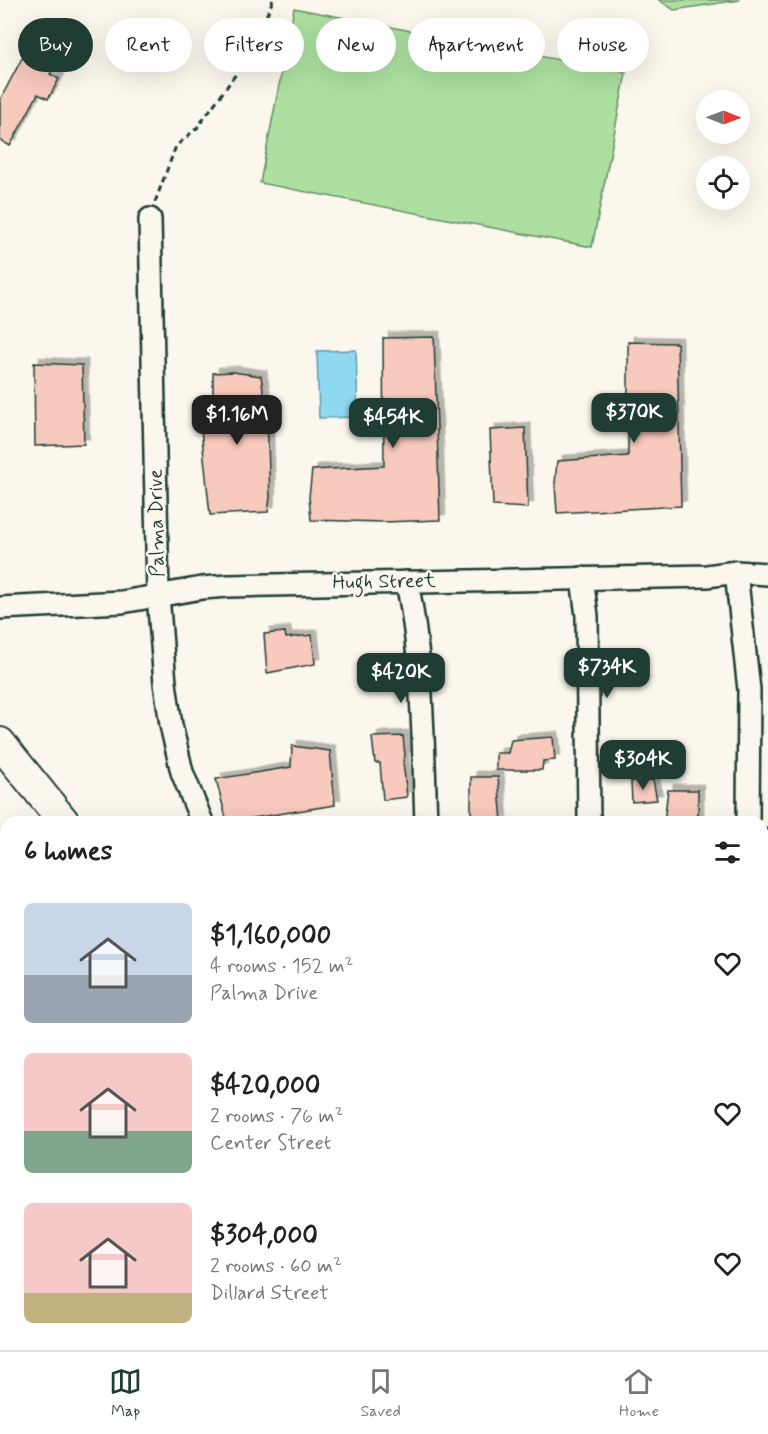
<!DOCTYPE html>
<html lang="en">
<head>
<meta charset="utf-8">
<style>
  body { margin:0; font-family:Mynerve,sans-serif; background:#f6f6f6; color:#222; height:100vh; display:flex; flex-direction:column; font-size:22px; white-space:nowrap }
  * { box-sizing:border-box; margin:0 }
  p { font-size:20px; color:#767676 }
  .icon { flex:none; width:33px; height:33px; fill:none; stroke:currentColor; stroke-width:2; stroke-linecap:round; stroke-linejoin:round }
  .map { position:relative; flex:1; overflow:hidden }
  .drawer { position:absolute; left:0px; top:816px; width:768px; height:534px; display:flex; flex-direction:column; background:#fff; border-radius:18px 18px 0 0; box-shadow:0 6px 24px #0002 }
  .drawer>* { flex:none }
  .hud { position:absolute; left:18px; top:18px; width:732px; height:54px; display:flex; gap:12px }
  .needle { width:39px; rotate:91deg }
  .controls { position:absolute; left:696px; top:90px; display:grid; gap:12px }
  .controls a { display:grid; place-items:center; width:54px; height:54px; border-radius:50%; background:#fff; box-shadow:0 6px 24px #0002; font-size:30px }
  .price { position:absolute; translate:-50% -51px; padding:0 14px; border-radius:12px; background:#1f3d34; color:#fff; font-size:20px; line-height:39px; filter:drop-shadow(0 2px 3px #0008) }
  .price::after { content:''; position:absolute; left:50%; top:36px; width:18px; height:14px; margin-left:-9px; background:inherit; clip-path:polygon(0 0,100% 0,50% 100%) }
  .price.current { background:#222; color:#fff }
  ul { padding:0; list-style:none }
  li { display:flex; align-items:center; gap:18px; height:150px; padding:0 24px }
  li span { display:grid; place-items:center; flex:none; width:168px; height:120px; border-radius:9px; color:#555 }
  li>.icon { margin-inline-start:auto }
  span .icon { width:72px; height:72px; fill:#fffc; stroke-width:1 }
  li b { font-size:26px }
  h2 { display:flex; justify-content:space-between; align-items:center; height:72px; padding:0 24px; font-size:26px }
  .pill { padding:0 21px; border-radius:27px; background:#fff; box-shadow:0 6px 24px #0002; font-size:21px; line-height:54px }
  .pill.current { background:#1f3d34; color:#fff }
  .dock { display:flex; justify-content:space-around; align-items:center; height:84px; border-top:2px solid #e0e0e0; background:#fff; font-size:16px; color:#767676 }
  .dock a { display:grid; justify-items:center; gap:3px }
  .dock .current { color:#1f3d34 }
  .map>svg:first-child { display:block }
</style>
</head>
<body>
<div class="map">
<svg width="768" height="1350" viewBox="0 0 768 1350">
  <defs>
    <filter id="shadow"><feDropShadow dx="5.5" dy="-5.5" stdDeviation="0" flood-color="#0004"/></filter>
  </defs>
  <rect width="100%" height="100%" fill="#fbf7ec"/>
  <filter id="ink" filterUnits="userSpaceOnUse"><feTurbulence type="fractalNoise" baseFrequency=".0167" numOctaves="2"/><feDisplacementMap in="SourceGraphic" scale="12" xChannelSelector="R" yChannelSelector="G"/><feConvolveMatrix kernelMatrix="1 2 1 2 8 2 1 2 1" color-interpolation-filters="sRGB"/></filter>
  <g filter="url(#ink)">
    <g fill="#acdfa0" stroke="#668e6a" stroke-width="1.5">
      <path d="M 659,0 L 740,0 L 674,10 Z"/>
      <path d="M 294,8 L 626,73 L 592,247 L 260,183 Z"/>
    </g>
    <path fill="#90d8f1" stroke="#639aa5" stroke-width="1.5" d="M 356,350 L 358,417 L 319,418 L 317,351 Z"/>
    <g fill="#f8c9bd" stroke="#1f3d34" stroke-width="1.5" filter="url(#shadow)">
      <path d="M 29,45 L 58,60 L 50,74 L 59,79 L 48,99 L 38,94 L 10,146 L 0,140 L 0,100 Z"/>
      <path d="M 434,337 L 440,520 L 383,522 L 311,520 L 309,497 L 312,470 L 384,466 L 383,338 Z"/>
      <path d="M 628,342 L 677,343 L 681,506 L 557,513 L 555,484 L 557,461 L 628,456 Z"/>
      <path d="M 34,363 L 82,365 L 84,444 L 35,446 Z"/>
      <path d="M 233,372 L 261,376 L 267,416 L 270,497 L 268,512 L 210,515 L 200,419 L 213,416 L 213,373 Z"/>
      <path d="M 525,428 L 528,508 L 493,506 L 490,430 Z"/>
      <path d="M 285,632 L 286,638 L 312,635 L 315,664 L 267,673 L 264,634 Z"/>
      <path d="M 403,736 L 405,756 L 403,761 L 407,797 L 383,800 L 380,763 L 375,763 L 372,737 Z"/>
      <path d="M 553,737 L 555,760 L 543,761 L 542,770 L 496,770 L 496,753 L 508,753 L 511,740 Z"/>
      <path d="M 292,746 L 330,751 L 335,805 L 227,822 L 216,779 L 291,767 Z"/>
      <path d="M 471,777 L 498,777 L 502,822 L 471,822 Z"/>
      <path d="M 653,780 L 657,800 L 632,802 L 631,781 Z"/>
      <path d="M 668,790 L 698,790 L 698,822 L 664,822 Z"/>
    </g>
    <g fill="none" stroke-linecap="round" stroke-linejoin="round">
      <g stroke="#1f3d34" stroke-width="26">
        <g id="street">
          <path d="M 150,219 L 158,595 L 165,683 L 171,725 L 182,772 L 202,822"/>
          <path d="M 736,572 L 749,690 L 748,822"/>
          <path d="M 582,578 L 587,616 L 589,822"/>
          <path d="M 407,582 C 423,660 423,742 426,822"/>
          <path d="M 0,608 L 122,602 L 202,588 L 228,586 L 707,576 L 736,572 L 768,574"/>
          <path d="M 762,840 L 768,843"/>
        </g>
      </g>
      <g stroke="#1f3d34" stroke-width="34">
        <g id="secondary">
          <path d="M 0,743 L 64,822"/>
          <path d="M 0,1172 L 6,1172"/>
          <path d="M 762,1172 L 768,1172"/>
          <path d="M 489,1344 L 494,1350"/>
        </g>
      </g>
      <path stroke="#1f3d34" stroke-width="3" stroke-dasharray="6 4.5" stroke-linecap="butt" d="M 155,202 L 176,146 L 197,128 L 249,56 L 273,0"/>
      <use href="#street" stroke="#fbf7ec" stroke-width="21"/>
      <use href="#secondary" stroke="#fbf7ec" stroke-width="30"/>
    </g>
  </g>
  <g text-anchor="middle" dominant-baseline="central" stroke-width="5" stroke-linejoin="round" paint-order="stroke">
    <g font-size="20" fill="#1f3d34" stroke="#fbf7ec">
      <text transform="translate(157 523) rotate(-91)">Palma Drive</text>
      <text transform="translate(384 582) rotate(-1)">Hugh Street</text>
    </g>
  </g>
</svg>
<div class="controls">
<a><svg class="needle" viewBox="-14 -14 28 28"><path d="M0-13l5 13h-10z" fill="#e53935"/><path d="M0 13l5-13h-10z" fill="#767676"/></svg></a>
<a><svg class="icon" aria-label="locate" viewBox="0 0 24 24"><circle cx="12" cy="12" r="6"/><path d="M12 2v4M12 18v4M2 12h4M18 12h4"/></svg></a>
</div>
<b class="price" style="left:634px;top:444px">$370K</b>
<b class="price current" style="left:237px;top:446px">$1.16M</b>
<b class="price" style="left:393px;top:449px">$454K</b>
<b class="price" style="left:607px;top:699px">$734K</b>
<b class="price" style="left:401px;top:704px">$420K</b>
<b class="price" style="left:643px;top:791px">$304K</b>
<div class="hud">
<a class="pill current">Buy</a>
<a class="pill">Rent</a>
<a class="pill">Filters</a>
<a class="pill">New</a>
<a class="pill">Apartment</a>
<a class="pill">House</a>
</div>
<section class="drawer">
<h2>6 homes<svg class="icon" aria-label="filters" viewBox="0 0 24 24"><path d="M4 7h16M4 17h16"/><circle cx="9" cy="7" r="2"/><circle cx="15" cy="17" r="2"/></svg></h2>
<ul>
<li><span style="background:linear-gradient(#c9d6e8 60%,#9aa5b1 0)"><svg class="icon" aria-label="home" viewBox="0 0 24 24"><path d="M3 11l9-7 9 7M6 9v11h12V9"/></svg></span><div><b>$1,160,000</b><p>4 rooms · 152 m²</p><p>Palma Drive</p></div><svg class="icon" aria-label="heart" viewBox="0 0 24 24"><path d="M12 20l-8-8c-3-5 5-10 8-4 3-6 11-1 8 4z"/></svg></li>
<li><span style="background:linear-gradient(#f6c9c9 65%,#7fa58c 0)"><svg class="icon" aria-label="home" viewBox="0 0 24 24"><path d="M3 11l9-7 9 7M6 9v11h12V9"/></svg></span><div><b>$420,000</b><p>2 rooms · 76 m²</p><p>Center Street</p></div><svg class="icon" aria-label="heart" viewBox="0 0 24 24"><path d="M12 20l-8-8c-3-5 5-10 8-4 3-6 11-1 8 4z"/></svg></li>
<li><span style="background:linear-gradient(#f6c9c9 75%,#c2b280 0)"><svg class="icon" aria-label="home" viewBox="0 0 24 24"><path d="M3 11l9-7 9 7M6 9v11h12V9"/></svg></span><div><b>$304,000</b><p>2 rooms · 60 m²</p><p>Dillard Street</p></div><svg class="icon" aria-label="heart" viewBox="0 0 24 24"><path d="M12 20l-8-8c-3-5 5-10 8-4 3-6 11-1 8 4z"/></svg></li>
</ul>
</section>
</div>
<nav class="dock">
<a class="current"><svg class="icon" aria-label="map" viewBox="0 0 24 24"><path d="M3 6l6-2 6 2 6-2v14l-6 2-6-2-6 2zM9 4v14M15 6v14"/></svg>Map</a>
<a><svg class="icon" aria-label="saved" viewBox="0 0 24 24"><path d="M7 4h10v16l-5-4-5 4z"/></svg>Saved</a>
<a><svg class="icon" aria-label="home" viewBox="0 0 24 24"><path d="M3 11l9-7 9 7M6 9v11h12V9"/></svg>Home</a>
</nav>
</body>
</html>
